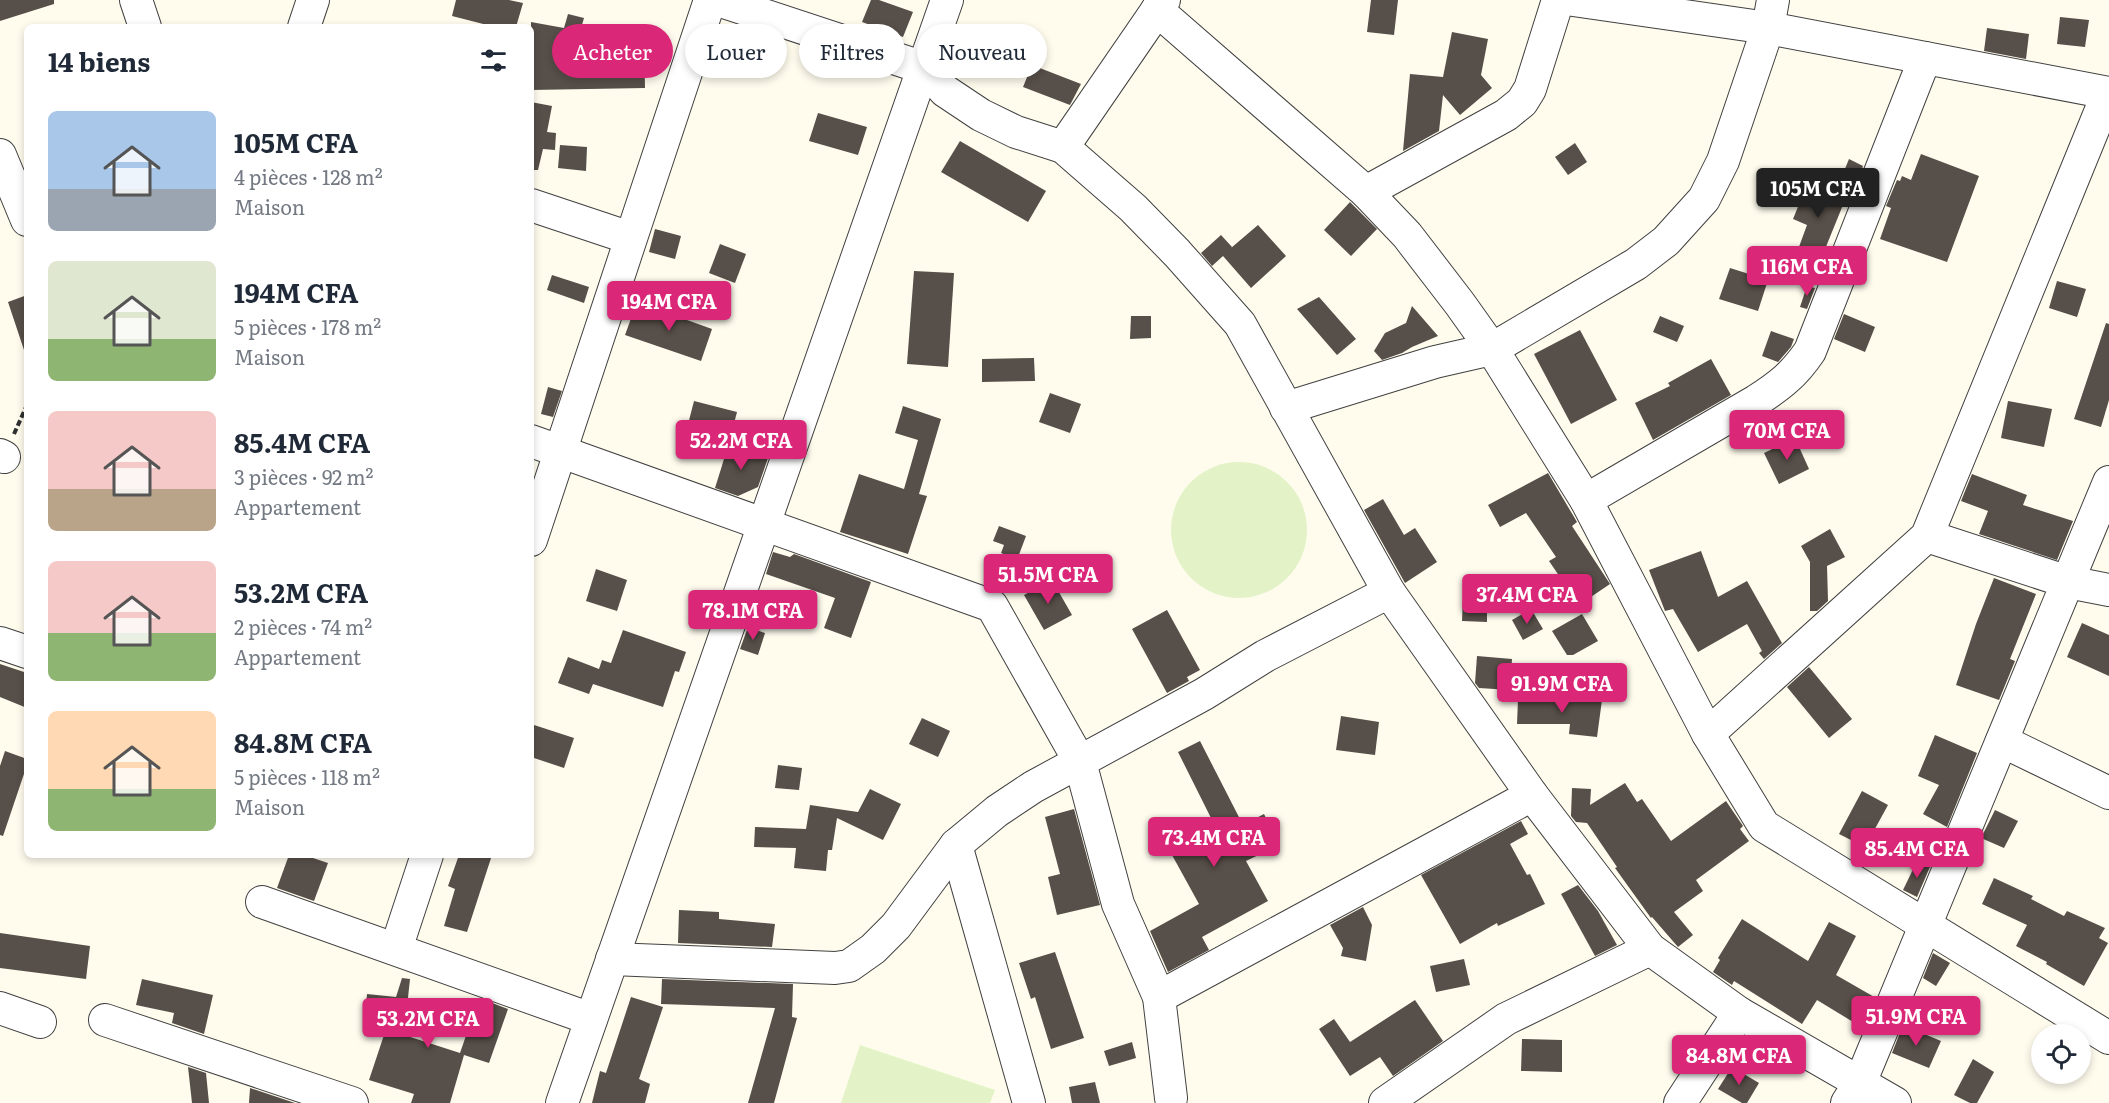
<!DOCTYPE html>
<html lang="fr">
<head>
<meta charset="utf-8">
<style>
  body { margin:0; font-family:Literata,serif; background:#f2f2f3; color:#1f2937; height:100vh; display:flex; flex-direction:column; font-size:22px; white-space:nowrap }
  * { box-sizing:border-box; margin:0 }
  p { font-size:20px; color:#747a83 }
  .icon { flex:none; width:33px; height:33px; fill:none; stroke:currentColor; stroke-width:2; stroke-linecap:round; stroke-linejoin:round }
  .map { position:relative; flex:1; overflow:hidden }
  .panel { position:absolute; left:24px; top:24px; width:510px; height:834px; display:flex; flex-direction:column; background:#fff; border-radius:9px; box-shadow:0 3px 9px #0003 }
  .panel>* { flex:none }
  .guide { position:absolute; left:552px; top:24px; width:570px; height:54px; display:flex; gap:12px }
  .controls { position:absolute; left:2031px; top:1024px; display:grid; gap:12px }
  .controls a { display:grid; place-items:center; width:60px; height:60px; border-radius:50%; background:#fff; box-shadow:0 3px 9px #0003; font-size:30px }
  .price { position:absolute; translate:-50% -51px; padding:0 14px; border-radius:6px; background:#db2777; color:#fff; font-size:20px; line-height:39px; filter:drop-shadow(0 2px 3px #0008) }
  .price::after { content:''; position:absolute; left:50%; top:36px; width:18px; height:14px; margin-left:-9px; background:inherit; clip-path:polygon(0 0,100% 0,50% 100%) }
  .price.current { background:#222; color:#fff }
  ul { padding:0; list-style:none }
  li { display:flex; align-items:center; gap:18px; height:150px; padding:0 24px }
  li span { display:grid; place-items:center; flex:none; width:168px; height:120px; border-radius:9px; color:#555 }
  li>.icon { margin-inline-start:auto }
  span .icon { width:72px; height:72px; fill:#fffc; stroke-width:1 }
  li b { font-size:26px }
  h2 { display:flex; justify-content:space-between; align-items:center; height:72px; padding:0 24px; font-size:26px }
  .pill { padding:0 21px; border-radius:27px; background:#fff; box-shadow:0 3px 9px #0003; font-size:21px; line-height:54px }
  .pill.current { background:#db2777; color:#fff }
  .map>svg:first-child { display:block }
</style>
</head>
<body>
<div class="map">
<svg width="2109" height="1103" viewBox="0 0 2109 1103">
  <rect width="100%" height="100%" fill="#fffcee"/>
  <g fill="#e3f3c7">
    <circle cx="1239" cy="530" r="68"/>
    <path d="M 860,1045 L 995,1090 L 990,1103 L 841,1103 Z"/>
  </g>
  <g fill="#574f49">
    <path d="M 0,0 L 54,0 L 54,4 L 0,21 Z"/>
    <path d="M 456,0 L 509,0 L 523,3 L 516,27 L 495,27 L 452,16 Z"/>
    <path d="M 871,0 L 879,0 L 913,12 L 903,37 L 862,22 Z"/>
    <path d="M 1371,0 L 1398,0 L 1394,35 L 1367,32 Z"/>
    <path d="M 568,14 L 584,18 L 576,46 L 602,49 L 599,71 L 630,71 L 639,36 L 644,37 L 645,88 L 531,90 L 531,22 L 564,28 Z"/>
    <path d="M 2060,17 L 2089,20 L 2085,47 L 2057,44 Z"/>
    <path d="M 1987,28 L 2029,34 L 2026,59 L 1984,51 Z"/>
    <path d="M 1452,32 L 1488,39 L 1481,75 L 1492,88 L 1460,115 L 1443,95 L 1439,131 L 1403,151 L 1410,74 L 1443,77 Z"/>
    <path d="M 1032,65 L 1081,84 L 1070,105 L 1023,87 Z"/>
    <path d="M 531,102 L 552,106 L 547,132 L 556,133 L 555,150 L 543,149 L 538,170 L 531,170 Z"/>
    <path d="M 818,113 L 867,127 L 858,155 L 809,141 Z"/>
    <path d="M 960,141 L 1046,191 L 1028,222 L 941,172 Z"/>
    <path d="M 1575,143 L 1587,162 L 1568,175 L 1555,157 Z"/>
    <path d="M 560,145 L 587,147 L 586,171 L 558,168 Z"/>
    <path d="M 1921,154 L 1979,176 L 1947,262 L 1880,239 L 1891,208 L 1886,206 L 1897,180 L 1900,181 L 1902,176 L 1911,180 Z"/>
    <path d="M 1849,159 L 1863,166 L 1853,192 L 1838,186 Z"/>
    <path d="M 1809,180 L 1847,195 L 1819,264 L 1796,255 L 1807,225 L 1793,219 Z"/>
    <path d="M 1350,202 L 1377,229 L 1351,256 L 1324,230 Z"/>
    <path d="M 1258,225 L 1286,256 L 1251,288 L 1223,256 L 1212,266 L 1201,253 L 1221,235 L 1232,247 L 1231,248 Z"/>
    <path d="M 655,229 L 681,236 L 675,259 L 649,252 Z"/>
    <path d="M 720,244 L 746,254 L 735,283 L 709,273 Z"/>
    <path d="M 1730,268 L 1768,280 L 1758,311 L 1719,299 Z"/>
    <path d="M 914,271 L 954,273 L 948,367 L 907,364 Z"/>
    <path d="M 552,275 L 589,287 L 584,303 L 547,290 Z"/>
    <path d="M 2057,281 L 2086,289 L 2077,317 L 2049,308 Z"/>
    <path d="M 1807,286 L 1815,288 L 1807,309 L 1800,307 Z"/>
    <path d="M 27,295 L 27,349 L 24,350 L 8,302 Z"/>
    <path d="M 1319,297 L 1356,339 L 1337,355 L 1297,309 Z"/>
    <path d="M 637,302 L 712,329 L 701,361 L 625,335 Z"/>
    <path d="M 1412,306 L 1438,336 L 1412,347 L 1402,353 L 1382,360 L 1374,351 L 1385,333 L 1406,323 Z"/>
    <path d="M 1844,314 L 1875,327 L 1865,352 L 1834,339 Z"/>
    <path d="M 1131,316 L 1151,316 L 1151,338 L 1130,339 Z"/>
    <path d="M 1660,316 L 1684,326 L 1677,342 L 1653,332 Z"/>
    <path d="M 2106,323 L 2109,324 L 2109,400 L 2101,427 L 2074,419 Z"/>
    <path d="M 1580,330 L 1617,400 L 1571,424 L 1534,354 Z"/>
    <path d="M 1771,331 L 1794,339 L 1791,347 L 1778,362 L 1762,356 Z"/>
    <path d="M 1034,358 L 1035,381 L 982,382 L 982,359 Z"/>
    <path d="M 1711,359 L 1731,395 L 1653,440 L 1635,403 L 1670,386 L 1668,383 Z"/>
    <path d="M 548,387 L 562,391 L 553,417 L 541,414 Z"/>
    <path d="M 1050,393 L 1081,404 L 1070,433 L 1039,422 Z"/>
    <path d="M 694,401 L 737,412 L 729,443 L 686,432 Z"/>
    <path d="M 2008,401 L 2052,409 L 2044,447 L 2001,438 Z"/>
    <path d="M 903,406 L 941,419 L 919,494 L 927,496 L 908,554 L 840,532 L 859,474 L 904,489 L 918,440 L 895,433 Z"/>
    <path d="M 1795,438 L 1809,469 L 1779,484 L 1764,453 Z"/>
    <path d="M 729,443 L 768,458 L 758,487 L 738,496 L 715,488 Z"/>
    <path d="M 1548,473 L 1577,522 L 1572,526 L 1610,584 L 1579,605 L 1549,561 L 1556,557 L 1526,513 L 1500,527 L 1488,505 Z"/>
    <path d="M 1972,474 L 2027,495 L 2023,505 L 2073,521 L 2057,560 L 1979,534 L 1988,511 L 1961,501 Z"/>
    <path d="M 1383,499 L 1404,535 L 1415,528 L 1437,562 L 1405,583 L 1364,510 Z"/>
    <path d="M 999,526 L 1026,536 L 1017,560 L 1011,557 L 1027,585 L 998,575 L 1006,555 L 1001,553 L 1004,545 L 993,541 Z"/>
    <path d="M 1830,529 L 1845,557 L 1827,566 L 1828,601 L 1817,611 L 1810,611 L 1810,562 L 1801,546 Z"/>
    <path d="M 1701,551 L 1718,597 L 1747,581 L 1782,643 L 1764,659 L 1759,653 L 1762,651 L 1747,624 L 1698,652 L 1673,609 L 1665,611 L 1649,570 Z"/>
    <path d="M 773,552 L 790,557 L 794,554 L 871,582 L 851,638 L 824,628 L 835,598 L 766,574 Z"/>
    <path d="M 596,569 L 627,580 L 617,611 L 586,601 Z"/>
    <path d="M 1994,578 L 2036,594 L 2010,659 L 2015,661 L 1999,700 L 1956,685 L 1976,624 Z"/>
    <path d="M 1052,580 L 1072,615 L 1044,630 L 1024,595 Z"/>
    <path d="M 1463,595 L 1487,595 L 1487,622 L 1462,621 Z"/>
    <path d="M 1531,609 L 1543,629 L 1523,640 L 1512,620 Z"/>
    <path d="M 1167,610 L 1200,670 L 1187,677 L 1189,681 L 1167,693 L 1132,629 Z"/>
    <path d="M 1582,614 L 1598,641 L 1573,655 L 1567,655 L 1552,631 Z"/>
    <path d="M 2082,623 L 2109,635 L 2109,676 L 2067,657 Z"/>
    <path d="M 748,627 L 765,633 L 758,655 L 740,649 Z"/>
    <path d="M 623,630 L 686,652 L 679,672 L 675,671 L 663,707 L 593,684 L 589,694 L 558,683 L 568,657 L 599,669 L 602,660 L 611,663 Z"/>
    <path d="M 1477,656 L 1512,659 L 1510,690 L 1479,688 L 1475,683 Z"/>
    <path d="M 0,664 L 27,673 L 27,708 L 0,697 Z"/>
    <path d="M 1809,667 L 1852,719 L 1829,738 L 1787,687 Z"/>
    <path d="M 1518,699 L 1602,700 L 1597,737 L 1569,734 L 1570,724 L 1517,724 Z"/>
    <path d="M 1341,716 L 1379,722 L 1375,755 L 1336,750 Z"/>
    <path d="M 922,718 L 950,731 L 938,757 L 909,744 Z"/>
    <path d="M 531,724 L 574,738 L 564,768 L 531,757 Z"/>
    <path d="M 1935,735 L 1977,753 L 1947,827 L 1923,814 L 1939,785 L 1918,776 Z"/>
    <path d="M 1200,741 L 1243,825 L 1264,814 L 1279,845 L 1246,861 L 1268,901 L 1202,937 L 1209,950 L 1168,972 L 1150,931 L 1199,904 L 1172,855 L 1217,830 L 1178,752 Z"/>
    <path d="M 5,751 L 27,759 L 27,765 L 3,836 L 0,835 L 0,766 Z"/>
    <path d="M 778,765 L 802,768 L 799,790 L 775,788 Z"/>
    <path d="M 1625,783 L 1637,802 L 1642,799 L 1671,841 L 1726,801 L 1743,826 L 1740,829 L 1749,841 L 1696,880 L 1703,891 L 1674,912 L 1693,935 L 1678,947 L 1652,917 L 1651,918 L 1615,868 L 1617,867 L 1587,823 L 1576,822 L 1571,816 L 1572,788 L 1591,789 L 1590,805 Z"/>
    <path d="M 870,789 L 901,804 L 883,840 L 837,818 L 832,850 L 828,850 L 826,871 L 794,868 L 796,848 L 754,847 L 755,827 L 806,829 L 810,805 L 858,812 Z"/>
    <path d="M 1862,791 L 1888,805 L 1865,847 L 1839,834 Z"/>
    <path d="M 1074,809 L 1100,905 L 1057,915 L 1048,877 L 1060,874 L 1045,817 Z"/>
    <path d="M 1995,810 L 2018,821 L 2004,848 L 1981,838 Z"/>
    <path d="M 1521,821 L 1528,834 L 1510,844 L 1527,875 L 1530,874 L 1545,904 L 1498,926 L 1497,923 L 1460,944 L 1421,875 Z"/>
    <path d="M 289,855 L 304,855 L 328,863 L 314,901 L 277,888 Z"/>
    <path d="M 459,855 L 492,855 L 467,932 L 444,926 L 455,889 L 448,886 Z"/>
    <path d="M 1917,861 L 1930,867 L 1917,897 L 1903,890 Z"/>
    <path d="M 1994,878 L 2033,896 L 2031,899 L 2064,916 L 2067,911 L 2105,928 L 2099,938 L 2108,943 L 2084,986 L 2046,964 L 2047,962 L 2016,946 L 2027,925 L 1982,904 Z"/>
    <path d="M 1578,885 L 1598,911 L 1617,945 L 1595,956 L 1561,894 Z"/>
    <path d="M 1363,907 L 1372,925 L 1366,961 L 1341,956 L 1343,948 L 1330,925 Z"/>
    <path d="M 679,910 L 719,912 L 719,919 L 775,924 L 772,947 L 678,943 Z"/>
    <path d="M 1742,919 L 1808,961 L 1829,922 L 1856,936 L 1836,975 L 1876,998 L 1863,1028 L 1817,1000 L 1802,1024 L 1734,981 L 1732,985 L 1713,972 L 1720,960 L 1718,958 Z"/>
    <path d="M 0,933 L 90,946 L 86,979 L 0,968 Z"/>
    <path d="M 1055,952 L 1084,1038 L 1051,1049 L 1035,997 L 1031,999 L 1019,963 Z"/>
    <path d="M 1933,953 L 1950,963 L 1936,986 L 1923,978 Z"/>
    <path d="M 1464,959 L 1470,985 L 1436,992 L 1430,966 Z"/>
    <path d="M 402,978 L 410,979 L 404,1035 L 460,1053 L 479,998 L 508,1009 L 489,1063 L 464,1055 L 450,1103 L 411,1103 L 414,1094 L 369,1080 L 389,1020 L 365,1017 L 367,994 L 396,997 Z"/>
    <path d="M 142,979 L 213,995 L 204,1034 L 172,1023 L 174,1013 L 136,1005 Z"/>
    <path d="M 662,979 L 793,984 L 792,1017 L 797,1018 L 774,1103 L 748,1103 L 775,1008 L 661,1004 Z"/>
    <path d="M 631,997 L 663,1007 L 639,1079 L 650,1084 L 645,1103 L 592,1103 L 600,1071 L 606,1073 Z"/>
    <path d="M 1415,1000 L 1443,1041 L 1393,1076 L 1380,1057 L 1350,1076 L 1319,1029 L 1334,1019 L 1350,1042 Z"/>
    <path d="M 1903,1025 L 1941,1041 L 1929,1068 L 1892,1053 Z"/>
    <path d="M 1522,1039 L 1562,1040 L 1562,1072 L 1521,1071 Z"/>
    <path d="M 1132,1042 L 1136,1058 L 1109,1066 L 1104,1051 Z"/>
    <path d="M 1973,1059 L 1994,1072 L 1977,1103 L 1970,1103 L 1954,1095 Z"/>
    <path d="M 188,1067 L 206,1073 L 209,1103 L 192,1103 Z"/>
    <path d="M 1732,1067 L 1759,1083 L 1747,1103 L 1742,1103 L 1718,1089 Z"/>
    <path d="M 1095,1082 L 1100,1103 L 1072,1103 L 1069,1087 Z"/>
    <path d="M 250,1088 L 295,1103 L 249,1103 Z"/>
  </g>
  <g fill="none" stroke-linecap="round" stroke-linejoin="round">
    <g stroke="#414141" stroke-width="34">
      <g id="minor">
        <path d="M 136,0 L 145,27"/>
        <path d="M 718,0 L 924,68 L 945,91 L 981,115 L 1016,132 L 1063,147 L 1133,208 L 1177,253 L 1240,324 L 1389,592 L 1532,795 L 1650,949 L 1739,1013 L 1895,1103"/>
        <path d="M 1573,0 L 1768,28 L 2109,93"/>
        <path d="M 1157,10 L 1366,192 L 1407,235 L 1460,304 L 1492,349 L 1586,500 L 1708,734 L 1764,826 L 2109,1038"/>
        <path d="M 304,27 L 313,0"/>
        <path d="M 1063,147 L 1164,0"/>
        <path d="M 0,155 L 27,220"/>
        <path d="M 1366,192 L 1506,115 L 1522,102 L 1530,89 L 1558,0"/>
        <path d="M 531,205 L 630,238"/>
        <path d="M 1286,408 L 1435,362 L 1492,349 L 1636,264 L 1666,241 L 1704,199 L 1723,161 L 1768,28 L 1773,0"/>
        <path d="M 531,441 L 992,606 L 1080,762 L 1118,904 L 1159,997 L 1171,1098"/>
        <path d="M 0,455 L 4,457"/>
        <path d="M 1586,500 L 1756,401 C 1779,386 1794,375 1810,351 L 1925,58"/>
        <path d="M 1927,536 L 2068,582 L 2109,590"/>
        <path d="M 531,540 L 710,0"/>
        <path d="M 0,643 L 27,652"/>
        <path d="M 1708,734 L 1927,536 L 2108,93"/>
        <path d="M 2002,741 L 2109,793"/>
        <path d="M 956,845 L 1029,1103"/>
        <path d="M 262,902 L 591,1019"/>
        <path d="M 396,949 L 427,855"/>
        <path d="M 612,959 L 835,968 L 849,966 L 873,949 L 896,926 L 956,845 L 997,811 L 1033,787 L 1204,694 L 1265,656 L 1389,592"/>
        <path d="M 1159,997 L 1532,795"/>
        <path d="M 0,1008 L 40,1022"/>
        <path d="M 105,1020 L 352,1103"/>
        <path d="M 562,1103 L 947,0"/>
        <path d="M 1385,1103 L 1506,1019 L 1650,949"/>
        <path d="M 1680,1103 L 1739,1013"/>
        <path d="M 1847,1103 L 1860,1083 L 2109,482"/>
      </g>
    </g>
    <path stroke="#303030" stroke-width="4" stroke-dasharray="6 3" stroke-linecap="butt" d="M 14,434 L 27,405"/>
    <use href="#minor" stroke="#fff" stroke-width="32"/>
  </g>
</svg>
<div class="controls">
<a><svg class="icon" aria-label="locate" viewBox="0 0 24 24"><circle cx="12" cy="12" r="6"/><path d="M12 2v4M12 18v4M2 12h4M18 12h4"/></svg></a>
</div>
<b class="price current" style="left:1818px;top:219px">105M CFA</b>
<b class="price" style="left:1807px;top:297px">116M CFA</b>
<b class="price" style="left:669px;top:332px">194M CFA</b>
<b class="price" style="left:1787px;top:461px">70M CFA</b>
<b class="price" style="left:741px;top:471px">52.2M CFA</b>
<b class="price" style="left:1048px;top:605px">51.5M CFA</b>
<b class="price" style="left:1527px;top:625px">37.4M CFA</b>
<b class="price" style="left:753px;top:641px">78.1M CFA</b>
<b class="price" style="left:1562px;top:714px">91.9M CFA</b>
<b class="price" style="left:1214px;top:868px">73.4M CFA</b>
<b class="price" style="left:1917px;top:879px">85.4M CFA</b>
<b class="price" style="left:1916px;top:1047px">51.9M CFA</b>
<b class="price" style="left:428px;top:1049px">53.2M CFA</b>
<b class="price" style="left:1739px;top:1086px">84.8M CFA</b>
<div class="guide">
<a class="pill current">Acheter</a>
<a class="pill">Louer</a>
<a class="pill">Filtres</a>
<a class="pill">Nouveau</a>
</div>
<section class="panel">
<h2>14 biens<svg class="icon" aria-label="filters" viewBox="0 0 24 24"><path d="M4 7h16M4 17h16"/><circle cx="9" cy="7" r="2"/><circle cx="15" cy="17" r="2"/></svg></h2>
<ul>
<li><span style="background:linear-gradient(#a9c7e8 65%,#9aa5b1 0)"><svg class="icon" aria-label="home" viewBox="0 0 24 24"><path d="M3 11l9-7 9 7M6 9v11h12V9"/></svg></span><div><b>105M CFA</b><p>4 pièces · 128 m²</p><p>Maison</p></div></li>
<li><span style="background:linear-gradient(#dfe7d0 65%,#8fb573 0)"><svg class="icon" aria-label="home" viewBox="0 0 24 24"><path d="M3 11l9-7 9 7M6 9v11h12V9"/></svg></span><div><b>194M CFA</b><p>5 pièces · 178 m²</p><p>Maison</p></div></li>
<li><span style="background:linear-gradient(#f6c9c9 65%,#b9a48a 0)"><svg class="icon" aria-label="home" viewBox="0 0 24 24"><path d="M3 11l9-7 9 7M6 9v11h12V9"/></svg></span><div><b>85.4M CFA</b><p>3 pièces · 92 m²</p><p>Appartement</p></div></li>
<li><span style="background:linear-gradient(#f6c9c9 60%,#8fb573 0)"><svg class="icon" aria-label="home" viewBox="0 0 24 24"><path d="M3 11l9-7 9 7M6 9v11h12V9"/></svg></span><div><b>53.2M CFA</b><p>2 pièces · 74 m²</p><p>Appartement</p></div></li>
<li><span style="background:linear-gradient(#ffd9b3 65%,#8fb573 0)"><svg class="icon" aria-label="home" viewBox="0 0 24 24"><path d="M3 11l9-7 9 7M6 9v11h12V9"/></svg></span><div><b>84.8M CFA</b><p>5 pièces · 118 m²</p><p>Maison</p></div></li>
</ul>
</section>
</div>
</body>
</html>
